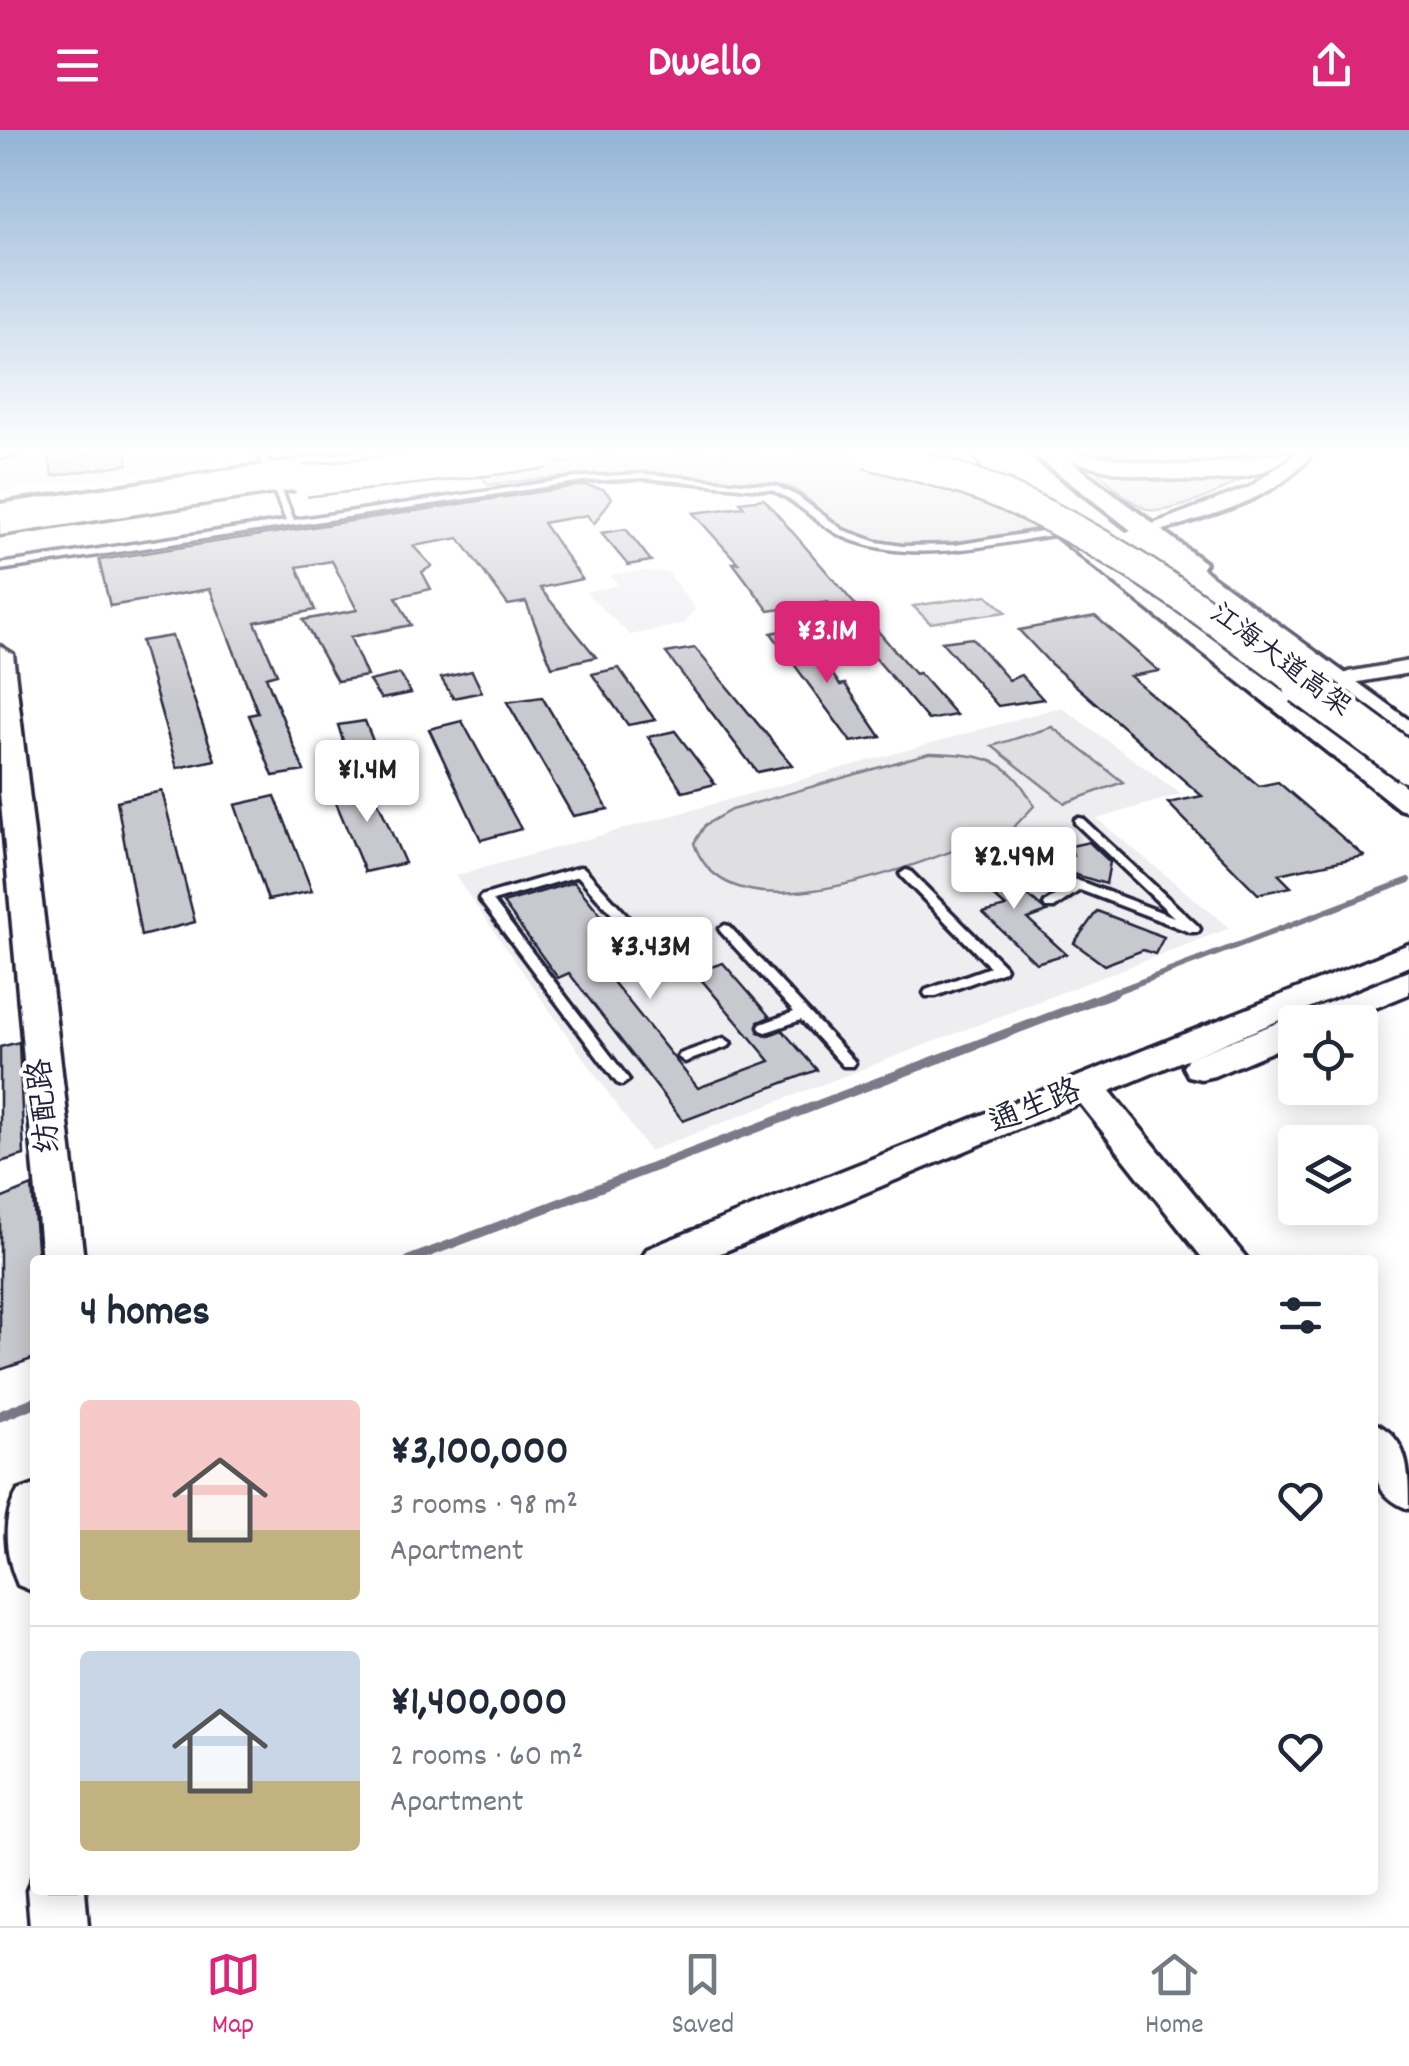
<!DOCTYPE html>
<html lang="en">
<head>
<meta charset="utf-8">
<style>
  body { margin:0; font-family:Dekko,"LXGW WenKai TC",sans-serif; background:#f6f6f7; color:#1f2937; height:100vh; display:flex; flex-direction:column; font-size:38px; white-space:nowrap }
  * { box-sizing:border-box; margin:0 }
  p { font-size:32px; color:#747a83 }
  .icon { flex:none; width:55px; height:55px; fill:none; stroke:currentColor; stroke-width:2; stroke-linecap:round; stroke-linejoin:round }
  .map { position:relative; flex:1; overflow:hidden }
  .side { position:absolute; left:30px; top:1125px; width:1348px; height:640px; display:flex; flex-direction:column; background:#fff; border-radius:10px; box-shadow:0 5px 25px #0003 }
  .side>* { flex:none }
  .buttons { position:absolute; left:1278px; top:875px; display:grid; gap:20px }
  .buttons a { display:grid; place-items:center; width:100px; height:100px; border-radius:10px; background:#fff; box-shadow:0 5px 25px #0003; font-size:50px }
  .price { position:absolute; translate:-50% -85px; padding:0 22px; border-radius:10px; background:#fff; color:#222; font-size:32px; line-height:65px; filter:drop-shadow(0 2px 5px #0008) }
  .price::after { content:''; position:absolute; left:50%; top:60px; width:30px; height:22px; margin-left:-15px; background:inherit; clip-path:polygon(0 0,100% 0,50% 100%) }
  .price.active { background:#db2777; color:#fff }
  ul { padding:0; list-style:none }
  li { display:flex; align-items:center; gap:30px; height:250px; padding:0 50px }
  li+li { border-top:2px solid #e0e1e3 }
  li span { display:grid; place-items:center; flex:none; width:280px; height:200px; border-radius:10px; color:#555 }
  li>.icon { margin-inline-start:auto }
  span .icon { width:120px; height:120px; fill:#fffc; stroke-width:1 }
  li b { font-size:42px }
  h2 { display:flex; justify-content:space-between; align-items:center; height:120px; padding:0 50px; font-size:42px }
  header { display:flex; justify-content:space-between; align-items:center; height:130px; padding:0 50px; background:#db2777; color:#fff; font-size:45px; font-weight:700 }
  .tab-bar { display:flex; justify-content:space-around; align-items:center; height:140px; border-top:2px solid #e0e1e3; background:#fff; font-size:28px; color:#747a83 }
  .tab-bar a { display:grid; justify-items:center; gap:5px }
  .tab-bar .active { color:#db2777 }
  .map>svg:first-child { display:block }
</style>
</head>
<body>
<header><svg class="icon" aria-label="menu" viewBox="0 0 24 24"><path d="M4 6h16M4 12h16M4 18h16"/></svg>Dwello<svg class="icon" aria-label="share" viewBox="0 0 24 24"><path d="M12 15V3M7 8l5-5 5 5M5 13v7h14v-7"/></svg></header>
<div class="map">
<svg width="1409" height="1796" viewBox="0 0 1409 1796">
  <rect width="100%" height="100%" fill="#fff"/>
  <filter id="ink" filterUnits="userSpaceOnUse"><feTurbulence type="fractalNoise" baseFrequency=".01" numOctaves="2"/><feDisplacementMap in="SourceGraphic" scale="20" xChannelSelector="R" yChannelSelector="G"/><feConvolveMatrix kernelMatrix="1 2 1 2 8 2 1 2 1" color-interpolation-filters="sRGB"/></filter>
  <g filter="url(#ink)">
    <g fill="#eeeef1">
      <path d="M 0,323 L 295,323 L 0,361 Z"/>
      <path d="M 640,441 L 668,442 L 695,479 L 684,494 L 630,505 L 585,462 L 619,455 L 609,445 Z"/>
      <path d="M 1061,577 L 1181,664 L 1097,689 L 1230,798 L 649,1021 L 455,746 Z"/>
    </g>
    <g fill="#dfdfe2" stroke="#80808e" stroke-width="2.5">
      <path d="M 626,323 L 945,323 L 1037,399 C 983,408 894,429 843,400 C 822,388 810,365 788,357 C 682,343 595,339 488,355 L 480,344 Z"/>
      <path d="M 1072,323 L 1280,323 C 1263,343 1171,390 1146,379 C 1117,366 1098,337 1072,323 Z"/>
      <path d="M 987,465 L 1006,482 L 930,493 L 913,476 Z"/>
      <path d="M 1052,597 L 1123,652 L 1065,673 L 992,616 Z"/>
      <path d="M 929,623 C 982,625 1008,625 1034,676 L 1012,699 C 941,723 729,821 694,713 L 705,695 L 731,680 Z"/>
    </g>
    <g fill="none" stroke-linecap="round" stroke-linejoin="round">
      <path stroke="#7a7a88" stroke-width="6" d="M 1109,864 L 1409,750"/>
      <path stroke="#7a7a88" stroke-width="9" d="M 409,1130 L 1115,862"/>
      <path stroke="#7a7a88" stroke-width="11" d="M 0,1286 L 35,1272"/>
    </g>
    <g fill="#c8c8cf" stroke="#22223b" stroke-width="2.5">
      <path d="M 127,323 L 128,334 L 53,346 L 48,325 Z"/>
      <path d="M 583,355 L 603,359 L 612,368 L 594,394 L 587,385 L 543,393 L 582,449 L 540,458 L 596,527 L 552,537 L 526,472 L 508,475 L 459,408 L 413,416 L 432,436 L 422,442 L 431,459 L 396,467 L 411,495 L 350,507 L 367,546 L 337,551 L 303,490 L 357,480 L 332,431 L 297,437 L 315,480 L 255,492 L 277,544 L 266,547 L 304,641 L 273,646 L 249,585 L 258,583 L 210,459 L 110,476 L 99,430 Z"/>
      <path d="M 764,369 L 915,544 L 919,543 L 956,585 L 928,590 L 828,472 L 769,481 L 733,433 L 738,433 L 693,383 L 744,377 L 740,372 Z"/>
      <path d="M 626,399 L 651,431 L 628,435 L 601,403 Z"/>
      <path d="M 1095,486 L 1159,541 L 1130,546 L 1259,656 L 1278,652 L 1364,726 L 1278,744 L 1291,757 L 1258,764 L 1168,673 L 1202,666 L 1051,534 L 1019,500 Z"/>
      <path d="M 799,497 L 840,555 L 845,554 L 881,607 L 851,612 L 771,503 Z"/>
      <path d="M 172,506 L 215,630 L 177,638 L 141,511 Z"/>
      <path d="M 972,508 L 1009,550 L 1021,545 L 1043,569 L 998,576 L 942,512 Z"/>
      <path d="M 695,518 L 792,635 L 757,642 L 666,523 Z"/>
      <path d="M 619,538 L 655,590 L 628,595 L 592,544 Z"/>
      <path d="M 472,541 L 482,562 L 453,568 L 441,548 Z"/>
      <path d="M 400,544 L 411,563 L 381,569 L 369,551 Z"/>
      <path d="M 542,567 L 608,679 L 573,686 L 507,572 Z"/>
      <path d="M 365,591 L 381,631 L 351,636 L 338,595 Z"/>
      <path d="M 462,591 L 521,699 L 481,710 L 429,599 Z"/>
      <path d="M 675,601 L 715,654 L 683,662 L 648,607 Z"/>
      <path d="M 368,649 L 405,733 L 365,742 L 329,656 Z"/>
      <path d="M 162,661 L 195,792 L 141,806 L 117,671 Z"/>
      <path d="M 275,666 L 312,761 L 268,770 L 235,675 Z"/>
      <path d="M 1089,712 L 1110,732 L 1106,754 L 1063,741 L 1060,731 L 1073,726 L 1071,716 Z"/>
      <path d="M 983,727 L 1047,782 L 1028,789 L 1066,824 L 1036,833 L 983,783 L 1006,777 L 959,736 Z"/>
      <path d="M 574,752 L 622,811 L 602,838 L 698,958 L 770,931 L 695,842 L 723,833 L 770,887 L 758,892 L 758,902 L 767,906 L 782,900 L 817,940 L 683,991 L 569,843 L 558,848 L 503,773 Z"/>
      <path d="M 1097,781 L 1164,807 L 1155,824 L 1143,820 L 1104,835 L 1074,813 Z"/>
      <path d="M 19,912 L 24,1025 L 0,1032 L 0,917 Z"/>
      <path d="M 32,1056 L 38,1130 L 35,1228 L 0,1240 L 0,1069 Z"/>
    </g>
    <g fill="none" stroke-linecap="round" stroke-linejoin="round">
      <g stroke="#22223b" stroke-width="7">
        <g id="service">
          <path d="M 27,323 L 0,328 L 0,324 Z"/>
          <path d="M 258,323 L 266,323 L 272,343 L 266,343 Z"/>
          <path d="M 644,344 L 776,356 L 797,366 L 843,400 L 877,412 L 902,416 L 955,415 L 1060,398 L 1064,401 L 1060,404 C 990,414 912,436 844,407 C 817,395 799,371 772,360 L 644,348 L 583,351 L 0,440 L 0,434 L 286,391 L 274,361 L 278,359 L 282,361 L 294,390 L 583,347 Z"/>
          <path d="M 1079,688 L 1083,689 L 1198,796 L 1200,799 L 1198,802 L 1190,802 L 1080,760 L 1054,778 L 1046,778 L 1044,775 L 1046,772 L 1069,756 L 979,720 L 981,717 L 989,717 L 1174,787 L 1075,693 L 1075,689 Z"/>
          <path d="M 580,737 L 584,738 L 657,818 L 658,821 L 657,824 L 647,824 L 578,746 L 493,771 L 627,947 L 629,950 L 622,955 L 617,953 L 479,769 L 481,766 Z"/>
          <path d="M 906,740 L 910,741 L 1004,835 L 1006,838 L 1004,841 L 936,866 L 926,866 L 924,863 L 926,860 L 990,837 L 902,747 L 900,744 Z"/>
          <path d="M 725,795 L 729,796 L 853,930 L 855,933 L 853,936 L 843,936 L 801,890 L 766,902 L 761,900 L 759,897 L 761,894 L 794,882 L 721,802 L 719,799 Z"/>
          <path d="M 724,908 L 731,913 L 729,916 L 685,932 L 678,927 L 680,924 Z"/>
        </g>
      </g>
      <g stroke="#22223b" stroke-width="7">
        <g id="minor">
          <path d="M 1297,323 L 1313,323 C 1276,372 1207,385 1152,404 L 1137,400 L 1250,357 Z"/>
          <path d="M 1409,531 L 1409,543 L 1348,554 L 1338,548 L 1348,542 Z"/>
        </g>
      </g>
      <g stroke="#22223b" stroke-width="7">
        <g id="tertiary">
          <path d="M 974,323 L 994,323 L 1009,349 L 1409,659 L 1409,682 L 1399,679 L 994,357 Z"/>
          <path d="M 0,516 L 13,524 L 84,1130 L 42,1130 L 0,662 Z"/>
          <path d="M 1409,814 L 1409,836 L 1110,961 L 1248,1130 L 1204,1130 L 1080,973 L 704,1130 L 641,1130 L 647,1119 Z"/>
          <path d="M 1409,841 L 1409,864 L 1341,892 L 1295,892 L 1295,912 L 1214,946 L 1201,949 L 1188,946 L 1183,937 L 1188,928 Z"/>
          <path d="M 1372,1292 C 1409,1307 1409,1341 1409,1379 C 1368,1364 1372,1330 1372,1292 Z"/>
          <path d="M 35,1355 L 35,1462 L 18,1455 C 5,1426 1,1388 18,1361 Z"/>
          <path d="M 35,1741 L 35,1760 L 85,1760 L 88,1796 L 30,1796 L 27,1760 Z"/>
        </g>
      </g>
      <g stroke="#22223b" stroke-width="8">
        <g id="primary">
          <path d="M 345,323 L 408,323 L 396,330 L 0,390 L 0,374 Z"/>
          <path d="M 980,323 L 1007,323 L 1110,407 L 1106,413 L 1088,413 Z"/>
          <path d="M 1032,323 L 1060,323 L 1205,433 L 1201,439 L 1181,439 Z"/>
        </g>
      </g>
      <g stroke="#22223b" stroke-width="7">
        <g id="trunk">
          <path d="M 995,323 L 1023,323 L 1126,402 L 1138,397 L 1148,399 L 1409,590 L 1409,618 L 1397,614 L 1168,441 L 1155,447 L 1145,444 Z"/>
          <path d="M 1059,323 C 1098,323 1135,334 1175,335 C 1215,337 1251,323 1290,323 C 1248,372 1116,345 1062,328 Z"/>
          <path d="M 349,336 L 362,344 L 358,350 L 0,405 L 0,389 Z"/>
        </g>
      </g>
      <use href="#service" fill="#fff" fill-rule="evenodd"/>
      <use href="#minor" fill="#fff" fill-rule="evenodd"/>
      <use href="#tertiary" fill="#fff" fill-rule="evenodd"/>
      <use href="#primary" fill="#fff" fill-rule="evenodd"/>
      <use href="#trunk" fill="#fff" fill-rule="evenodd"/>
      <g stroke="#22223b" stroke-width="34" stroke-linecap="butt">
        <g id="trunk-bridge-far1">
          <path d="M 867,323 C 918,336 971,349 1019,372 C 1124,420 1215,489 1307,558"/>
          <path d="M 305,351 L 545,323"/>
        </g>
      </g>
      <g stroke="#22223b" stroke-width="45" stroke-linecap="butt">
        <path id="trunk-bridge" d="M 1303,555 L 1409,633"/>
      </g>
      <use href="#trunk-bridge-far1" stroke="#fff" stroke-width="29"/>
      <use href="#trunk-bridge" stroke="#fff" stroke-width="39"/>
    </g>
  </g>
  <linearGradient id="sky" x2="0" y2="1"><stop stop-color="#93b4d6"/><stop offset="0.56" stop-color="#fff"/><stop offset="1" stop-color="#fff" stop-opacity="0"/></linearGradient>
  <rect width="1409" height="575" fill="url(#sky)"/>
  <g text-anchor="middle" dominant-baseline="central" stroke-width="8" stroke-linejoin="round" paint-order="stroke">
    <g font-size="28" fill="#22223b" stroke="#fff">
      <text transform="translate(1279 532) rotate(37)">江海大道高架</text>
    </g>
    <g font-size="32" fill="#22223b" stroke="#fff">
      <text transform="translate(47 976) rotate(-96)">纺配路</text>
      <text transform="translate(1036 979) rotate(-22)">通生路</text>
    </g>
  </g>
</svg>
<div class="buttons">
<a><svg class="icon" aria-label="locate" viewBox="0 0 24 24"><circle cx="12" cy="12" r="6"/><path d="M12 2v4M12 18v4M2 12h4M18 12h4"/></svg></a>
<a><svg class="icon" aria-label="layers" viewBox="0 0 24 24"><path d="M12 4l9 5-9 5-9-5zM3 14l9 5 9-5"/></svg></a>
</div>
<b class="price active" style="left:827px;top:556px">¥3.1M</b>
<b class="price" style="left:367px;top:695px">¥1.4M</b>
<b class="price" style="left:1014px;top:782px">¥2.49M</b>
<b class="price" style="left:650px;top:872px">¥3.43M</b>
<section class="side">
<h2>4 homes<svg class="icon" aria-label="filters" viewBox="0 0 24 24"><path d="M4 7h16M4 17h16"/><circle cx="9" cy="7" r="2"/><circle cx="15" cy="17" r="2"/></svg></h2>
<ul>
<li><span style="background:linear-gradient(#f6c9c9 65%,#c2b280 0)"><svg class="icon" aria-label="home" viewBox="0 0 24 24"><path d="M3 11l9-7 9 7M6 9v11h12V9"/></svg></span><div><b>¥3,100,000</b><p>3 rooms · 98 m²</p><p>Apartment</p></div><svg class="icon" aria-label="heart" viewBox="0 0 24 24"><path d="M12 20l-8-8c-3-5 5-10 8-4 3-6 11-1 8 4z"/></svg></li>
<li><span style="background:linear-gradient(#c9d6e8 65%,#c2b280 0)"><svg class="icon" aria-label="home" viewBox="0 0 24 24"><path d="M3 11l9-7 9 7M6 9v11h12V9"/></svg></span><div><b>¥1,400,000</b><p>2 rooms · 60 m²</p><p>Apartment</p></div><svg class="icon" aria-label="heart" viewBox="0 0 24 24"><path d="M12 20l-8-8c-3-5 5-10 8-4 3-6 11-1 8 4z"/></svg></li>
</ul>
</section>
</div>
<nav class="tab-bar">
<a class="active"><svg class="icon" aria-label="map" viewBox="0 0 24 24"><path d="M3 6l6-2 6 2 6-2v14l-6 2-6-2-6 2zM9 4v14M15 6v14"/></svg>Map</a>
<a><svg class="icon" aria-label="saved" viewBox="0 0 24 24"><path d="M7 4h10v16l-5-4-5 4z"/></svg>Saved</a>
<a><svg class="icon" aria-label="home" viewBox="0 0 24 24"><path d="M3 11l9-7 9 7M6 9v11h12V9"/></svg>Home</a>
</nav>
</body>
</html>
